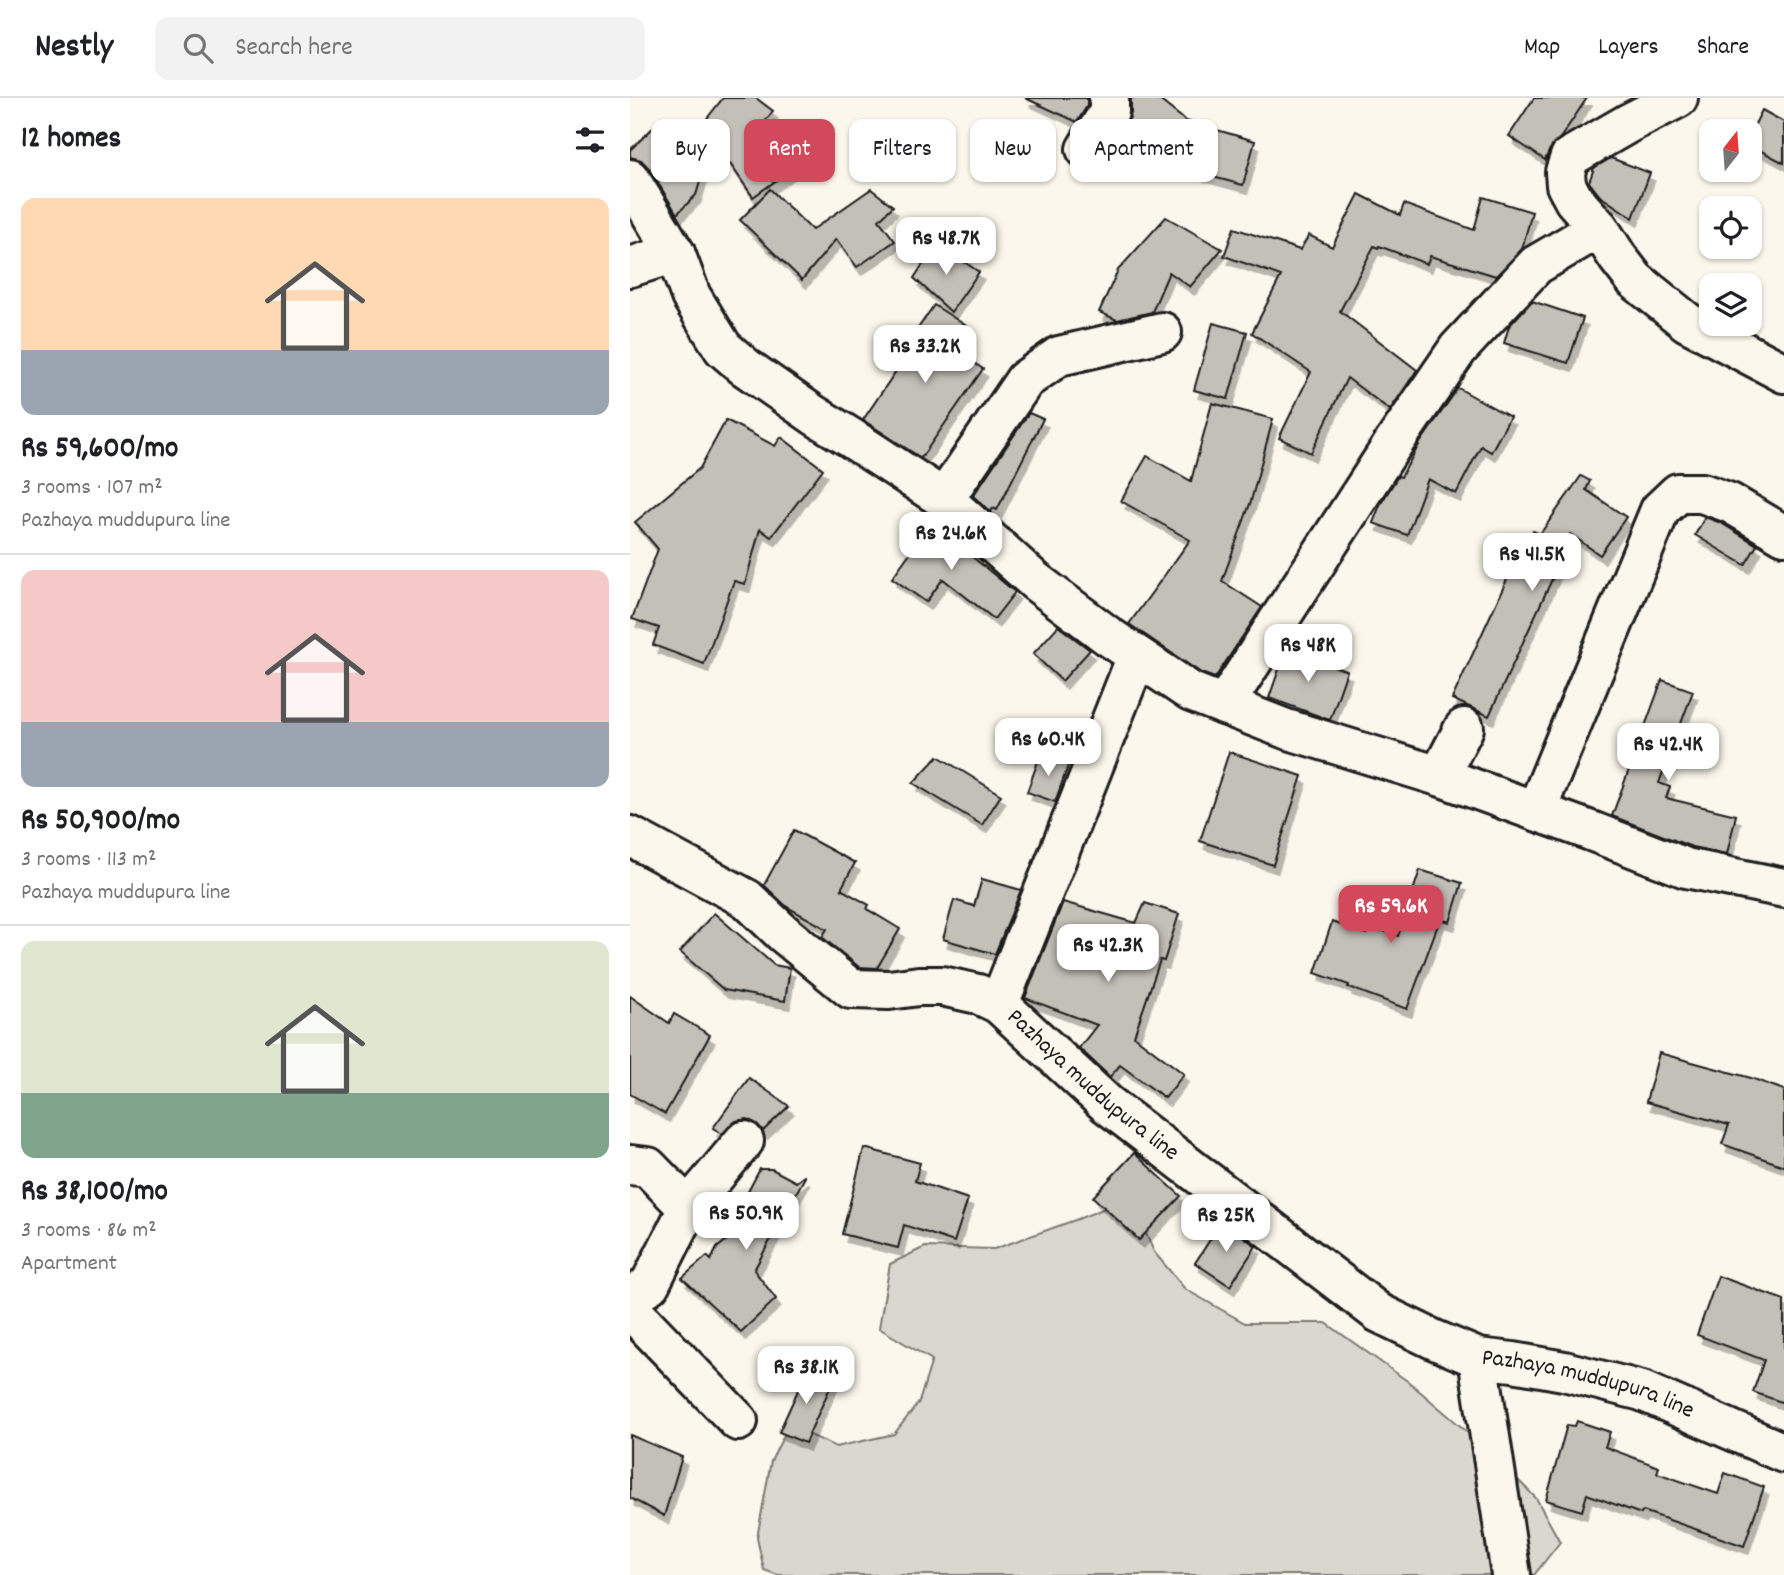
<!DOCTYPE html>
<html lang="en">
<head>
<meta charset="utf-8">
<style>
  body { margin:0; font-family:Dekko,sans-serif; background:#f2f2f2; color:#202124; height:100vh; display:flex; flex-direction:column; font-size:26px; white-space:nowrap }
  * { box-sizing:border-box; margin:0 }
  p { font-size:23px; color:#757577 }
  .icon { flex:none; width:38px; height:38px; fill:none; stroke:currentColor; stroke-width:2; stroke-linecap:round; stroke-linejoin:round }
  .map { position:relative; flex:1; overflow:hidden }
  .sheet { display:flex; flex-direction:column; background:#fff; width:630px }
  .sheet>* { flex:none }
  .guide { position:absolute; left:21px; top:21px; width:665px; height:63px; display:flex; gap:14px }
  .needle { width:46px; rotate:17deg }
  .buttons { position:absolute; left:1069px; top:21px; display:grid; gap:14px }
  .buttons a { display:grid; place-items:center; width:63px; height:63px; border-radius:14px; background:#fff; box-shadow:0 2px 5px #0004; font-size:35px }
  .price { position:absolute; translate:-50% -60px; padding:0 16px; border-radius:14px; background:#fff; color:#222; font-size:23px; line-height:46px; filter:drop-shadow(0 2px 4px #0008) }
  .price::after { content:''; position:absolute; left:50%; top:42px; width:21px; height:16px; margin-left:-10px; background:inherit; clip-path:polygon(0 0,100% 0,50% 100%) }
  .price.on { background:#d1495b; color:#fff }
  ul { padding:0; list-style:none }
  li { display:grid; align-content:center; gap:14px; height:371px; padding:0 21px }
  li+li { border-top:2px solid #e0e0e0 }
  li span { display:grid; place-items:center; height:217px; border-radius:14px; color:#555 }
  li>.icon { margin-inline-start:auto }
  span .icon { width:126px; height:126px; fill:#fffc; stroke-width:1 }
  li b { font-size:30px }
  h2 { display:flex; justify-content:space-between; align-items:center; height:84px; padding:0 21px; font-size:30px }
  .chip { padding:0 24px; border-radius:14px; background:#fff; box-shadow:0 2px 5px #0004; font-size:24px; line-height:63px }
  .chip.on { background:#d1495b; color:#fff }
  header { display:flex; align-items:center; gap:42px; box-sizing:border-box; height:98px; padding:0 35px; background:#fff; border-bottom:2px solid #e0e0e0 }
  header strong { font-size:33px }
  nav { display:flex; gap:38px; margin-inline-start:auto; font-size:24px }
  .search { width:490px; height:63px; background:#f2f2f2; display:flex; align-items:center; gap:18px; box-sizing:border-box; padding:0 24px; border-radius:14px; color:#757577; font-size:26px }
  main { display:flex; flex:1; min-height:0 }
  .map>svg:first-child { display:block }
</style>
</head>
<body>
<header>
<strong>Nestly</strong>
<div class="search"><svg class="icon" aria-label="search" viewBox="0 0 24 24"><circle cx="10" cy="10" r="6"/><path d="M15 15l6 6"/></svg>Search here</div>
<nav><a>Map</a><a>Layers</a><a>Share</a></nav>
</header>
<main>
<section class="sheet">
<h2>12 homes<svg class="icon" aria-label="filters" viewBox="0 0 24 24"><path d="M4 7h16M4 17h16"/><circle cx="9" cy="7" r="2"/><circle cx="15" cy="17" r="2"/></svg></h2>
<ul>
<li><span style="background:linear-gradient(#ffd9b3 70%,#9aa5b1 0)"><svg class="icon" aria-label="home" viewBox="0 0 24 24"><path d="M3 11l9-7 9 7M6 9v11h12V9"/></svg></span><div><b>Rs 59,600/mo</b><p>3 rooms · 107 m²</p><p>Pazhaya muddupura line</p></div></li>
<li><span style="background:linear-gradient(#f6c9c9 70%,#9aa5b1 0)"><svg class="icon" aria-label="home" viewBox="0 0 24 24"><path d="M3 11l9-7 9 7M6 9v11h12V9"/></svg></span><div><b>Rs 50,900/mo</b><p>3 rooms · 113 m²</p><p>Pazhaya muddupura line</p></div></li>
<li><span style="background:linear-gradient(#dfe7d0 70%,#7fa58c 0)"><svg class="icon" aria-label="home" viewBox="0 0 24 24"><path d="M3 11l9-7 9 7M6 9v11h12V9"/></svg></span><div><b>Rs 38,100/mo</b><p>3 rooms · 86 m²</p><p>Apartment</p></div></li>
</ul>
</section>
<div class="map">
<svg width="1154" height="1477" viewBox="0 0 1154 1477">
  <defs>
    <filter id="shadow"><feDropShadow dx="4.5" dy="8" stdDeviation="0" flood-color="#0004"/></filter>
  </defs>
  <rect width="100%" height="100%" fill="#fbf7ec"/>
  <filter id="ink" filterUnits="userSpaceOnUse"><feTurbulence type="fractalNoise" baseFrequency=".0143" numOctaves="2"/><feDisplacementMap in="SourceGraphic" scale="14" xChannelSelector="R" yChannelSelector="G"/><feConvolveMatrix kernelMatrix="1 2 1 2 8 2 1 2 1" color-interpolation-filters="sRGB"/></filter>
  <g filter="url(#ink)">
    <path fill="#dad7ce" stroke="#7b7a75" stroke-width="2" d="M 480,1108 L 509,1119 L 524,1154 L 555,1191 L 615,1225 L 696,1225 L 780,1285 L 856,1350 L 906,1400 L 930,1444 L 904,1477 L 148,1477 L 134,1472 L 127,1440 L 141,1363 L 159,1327 L 206,1349 L 264,1336 L 289,1304 L 302,1262 L 249,1230 L 260,1166 L 295,1149 L 364,1151 L 448,1121 Z"/>
    <g fill="#c3c0b8" stroke="#1c1c1c" stroke-width="2" filter="url(#shadow)">
      <path d="M 93,0 L 126,0 L 143,13 L 136,22 L 168,67 L 123,99 L 83,41 L 66,97 L 47,116 L 19,70 L 11,62 L 0,59 L 0,52 L 28,25 L 53,51 Z"/>
      <path d="M 395,0 L 457,0 L 457,8 L 447,24 Z"/>
      <path d="M 501,0 L 527,0 L 556,23 L 625,43 L 613,87 L 481,52 L 498,25 L 501,14 Z"/>
      <path d="M 904,0 L 957,0 L 931,39 L 920,51 L 915,62 L 879,38 Z"/>
      <path d="M 1132,12 L 1154,24 L 1154,65 L 1120,47 L 1120,36 Z"/>
      <path d="M 981,60 L 1020,75 L 1003,120 L 970,98 L 959,84 L 964,70 Z"/>
      <path d="M 140,91 L 182,132 L 241,91 L 263,108 L 249,122 L 265,143 L 227,169 L 206,141 L 172,182 L 110,122 Z"/>
      <path d="M 729,96 L 770,117 L 774,106 L 844,132 L 853,99 L 902,114 L 892,151 L 866,178 L 800,158 L 797,166 L 749,148 L 748,150 L 744,148 L 710,213 L 787,272 L 760,312 L 717,280 L 681,355 L 649,340 L 681,274 L 622,235 L 651,178 L 594,158 L 604,130 L 670,152 L 679,137 L 702,149 Z"/>
      <path d="M 536,119 L 592,151 L 560,189 L 539,174 L 522,214 L 487,222 L 469,214 L 488,172 Z"/>
      <path d="M 307,145 L 349,174 L 321,214 L 284,180 Z"/>
      <path d="M 902,203 L 953,220 L 938,265 L 874,245 L 879,228 Z"/>
      <path d="M 304,207 L 338,229 L 323,251 L 353,271 L 291,360 L 233,322 L 274,261 L 269,258 Z"/>
      <path d="M 583,225 L 617,234 L 598,301 L 564,292 Z"/>
      <path d="M 828,290 L 880,319 L 861,354 L 851,348 L 826,396 L 798,381 L 777,437 L 743,425 L 750,407 L 768,378 L 771,379 L 790,345 Z"/>
      <path d="M 582,305 L 643,321 L 621,403 L 592,483 L 632,509 L 585,580 L 571,575 L 499,526 L 560,442 L 491,403 L 517,358 L 561,383 Z"/>
      <path d="M 399,315 L 413,321 L 367,412 L 363,410 L 361,414 L 343,398 Z"/>
      <path d="M 96,322 L 145,348 L 151,339 L 193,371 L 141,439 L 130,431 L 115,486 L 104,483 L 74,566 L 23,547 L 29,530 L 2,521 L 28,451 L 5,424 L 70,370 Z"/>
      <path d="M 951,378 L 960,383 L 956,392 L 996,419 L 970,457 L 940,436 L 924,477 L 859,618 L 822,601 L 879,477 L 885,479 L 903,433 L 910,436 Z"/>
      <path d="M 1075,419 L 1091,425 L 1127,447 L 1115,467 L 1065,437 Z"/>
      <path d="M 304,421 L 335,450 L 334,452 L 385,494 L 364,521 L 313,481 L 296,504 L 262,480 Z"/>
      <path d="M 428,528 L 460,552 L 432,583 L 403,556 Z"/>
      <path d="M 656,551 L 717,573 L 700,622 L 639,600 Z"/>
      <path d="M 1032,582 L 1063,593 L 1029,685 L 1040,689 L 1036,700 L 1106,717 L 1097,756 L 1062,749 L 982,718 Z"/>
      <path d="M 599,654 L 672,678 L 643,767 L 570,743 Z"/>
      <path d="M 411,655 L 439,665 L 425,704 L 397,694 Z"/>
      <path d="M 308,658 L 371,697 L 352,727 L 283,685 Z"/>
      <path d="M 164,732 L 225,765 L 211,791 L 239,807 L 237,811 L 270,831 L 247,870 L 229,869 L 192,839 L 197,831 L 157,809 L 134,787 Z"/>
      <path d="M 790,772 L 832,785 L 820,824 L 810,821 L 777,911 L 718,889 L 719,887 L 685,875 L 702,824 L 737,836 L 740,828 L 768,838 Z"/>
      <path d="M 352,781 L 391,792 L 365,856 L 313,841 L 324,802 L 344,808 Z"/>
      <path d="M 433,804 L 506,825 L 515,805 L 549,816 L 534,863 L 530,862 L 504,938 L 554,976 L 535,1000 L 490,967 L 480,979 L 449,950 L 467,927 L 395,900 Z"/>
      <path d="M 84,815 L 144,867 L 160,870 L 155,903 L 94,892 L 50,854 Z"/>
      <path d="M 0,898 L 39,925 L 44,916 L 80,937 L 35,1016 L 0,996 Z"/>
      <path d="M 1029,955 L 1121,980 L 1154,992 L 1154,1068 L 1092,1046 L 1099,1027 L 1016,1004 Z"/>
      <path d="M 119,980 L 159,1008 L 133,1033 L 127,1026 L 117,1021 L 106,1023 L 92,1036 L 83,1030 Z"/>
      <path d="M 234,1050 L 290,1065 L 285,1083 L 338,1101 L 324,1144 L 274,1127 L 268,1150 L 212,1136 Z"/>
      <path d="M 504,1055 L 551,1098 L 509,1142 L 463,1099 Z"/>
      <path d="M 130,1071 L 142,1071 L 166,1084 L 174,1078 L 175,1079 L 124,1172 L 146,1201 L 111,1234 L 52,1180 L 77,1158 L 81,1162 L 87,1150 L 116,1126 L 104,1120 Z"/>
      <path d="M 592,1123 L 626,1148 L 600,1188 L 565,1165 Z"/>
      <path d="M 1088,1178 L 1154,1202 L 1154,1305 L 1123,1294 L 1134,1262 L 1067,1237 Z"/>
      <path d="M 178,1270 L 204,1281 L 175,1345 L 149,1334 Z"/>
      <path d="M 947,1323 L 980,1334 L 975,1349 L 1029,1369 L 1027,1375 L 1088,1396 L 1095,1375 L 1134,1389 L 1114,1448 L 1013,1413 L 1011,1416 L 957,1396 L 952,1413 L 916,1402 L 937,1327 L 945,1328 Z"/>
      <path d="M 0,1337 L 52,1359 L 34,1418 L 0,1400 Z"/>
    </g>
    <g fill="none" stroke-linecap="round" stroke-linejoin="round">
      <g stroke="#1c1c1c" stroke-width="44">
        <g id="minor">
          <path d="M 1048,0 L 999,25 L 940,59 L 935,74 L 936,87 L 944,102 L 969,130 L 988,160 L 1005,182 L 1057,224 L 1154,275"/>
          <path d="M 456,51 L 479,14 L 479,0"/>
          <path d="M 0,81 L 45,155 L 61,198 L 93,250 L 115,269 L 184,317 L 221,340 L 314,401 L 405,483 L 478,538 L 561,594 L 656,631 L 809,678 L 961,733 L 1056,770 L 1154,790"/>
          <path d="M 0,169 L 45,155"/>
          <path d="M 314,401 L 395,282 L 429,258 L 532,234"/>
          <path d="M 594,607 L 761,349 L 828,251 L 906,167 L 969,130"/>
          <path d="M 809,678 L 834,630"/>
          <path d="M 906,713 L 1030,412 L 1048,395 L 1072,395 L 1100,405 L 1154,437"/>
          <path id="s1" d="M 0,738 L 117,801 L 153,835 L 221,891 L 259,892 L 289,888 L 312,888 L 348,896 L 369,906 L 477,1006 L 749,1215 L 805,1242 L 848,1260 L 883,1264 L 934,1273 L 1012,1293 L 1154,1355"/>
          <path d="M 369,906 L 507,558"/>
          <path d="M 0,1067 L 18,1069 L 58,1110"/>
          <path d="M 0,1201 L 20,1186 L 58,1110 L 114,1043"/>
          <path d="M 0,1211 L 108,1323"/>
          <path d="M 848,1260 L 881,1477"/>
        </g>
      </g>
      <use href="#minor" stroke="#fbf7ec" stroke-width="38"/>
    </g>
  </g>
  <g text-anchor="middle" dominant-baseline="central" stroke-width="5" stroke-linejoin="round" paint-order="stroke">
    <g font-size="24" fill="#1c1c1c" stroke="#fbf7ec">
      <text stroke="none"><textPath href="#s1" startOffset="546">Pazhaya muddupura line</textPath></text>
      <text stroke="none"><textPath href="#s1" startOffset="1134">Pazhaya muddupura line</textPath></text>
    </g>
  </g>
</svg>
<div class="buttons">
<a><svg class="needle" viewBox="-14 -14 28 28"><path d="M0-13l5 13h-10z" fill="#e53935"/><path d="M0 13l5-13h-10z" fill="#757577"/></svg></a>
<a><svg class="icon" aria-label="locate" viewBox="0 0 24 24"><circle cx="12" cy="12" r="6"/><path d="M12 2v4M12 18v4M2 12h4M18 12h4"/></svg></a>
<a><svg class="icon" aria-label="layers" viewBox="0 0 24 24"><path d="M12 4l9 5-9 5-9-5zM3 14l9 5 9-5"/></svg></a>
</div>
<b class="price" style="left:316px;top:179px">Rs 48.7K</b>
<b class="price" style="left:295px;top:287px">Rs 33.2K</b>
<b class="price" style="left:321px;top:474px">Rs 24.6K</b>
<b class="price" style="left:902px;top:495px">Rs 41.5K</b>
<b class="price" style="left:678px;top:586px">Rs 48K</b>
<b class="price" style="left:418px;top:680px">Rs 60.4K</b>
<b class="price" style="left:1038px;top:685px">Rs 42.4K</b>
<b class="price on" style="left:761px;top:847px">Rs 59.6K</b>
<b class="price" style="left:478px;top:886px">Rs 42.3K</b>
<b class="price" style="left:116px;top:1154px">Rs 50.9K</b>
<b class="price" style="left:596px;top:1156px">Rs 25K</b>
<b class="price" style="left:176px;top:1308px">Rs 38.1K</b>
<div class="guide">
<a class="chip">Buy</a>
<a class="chip on">Rent</a>
<a class="chip">Filters</a>
<a class="chip">New</a>
<a class="chip">Apartment</a>
</div>
</div>
</main>
</body>
</html>
